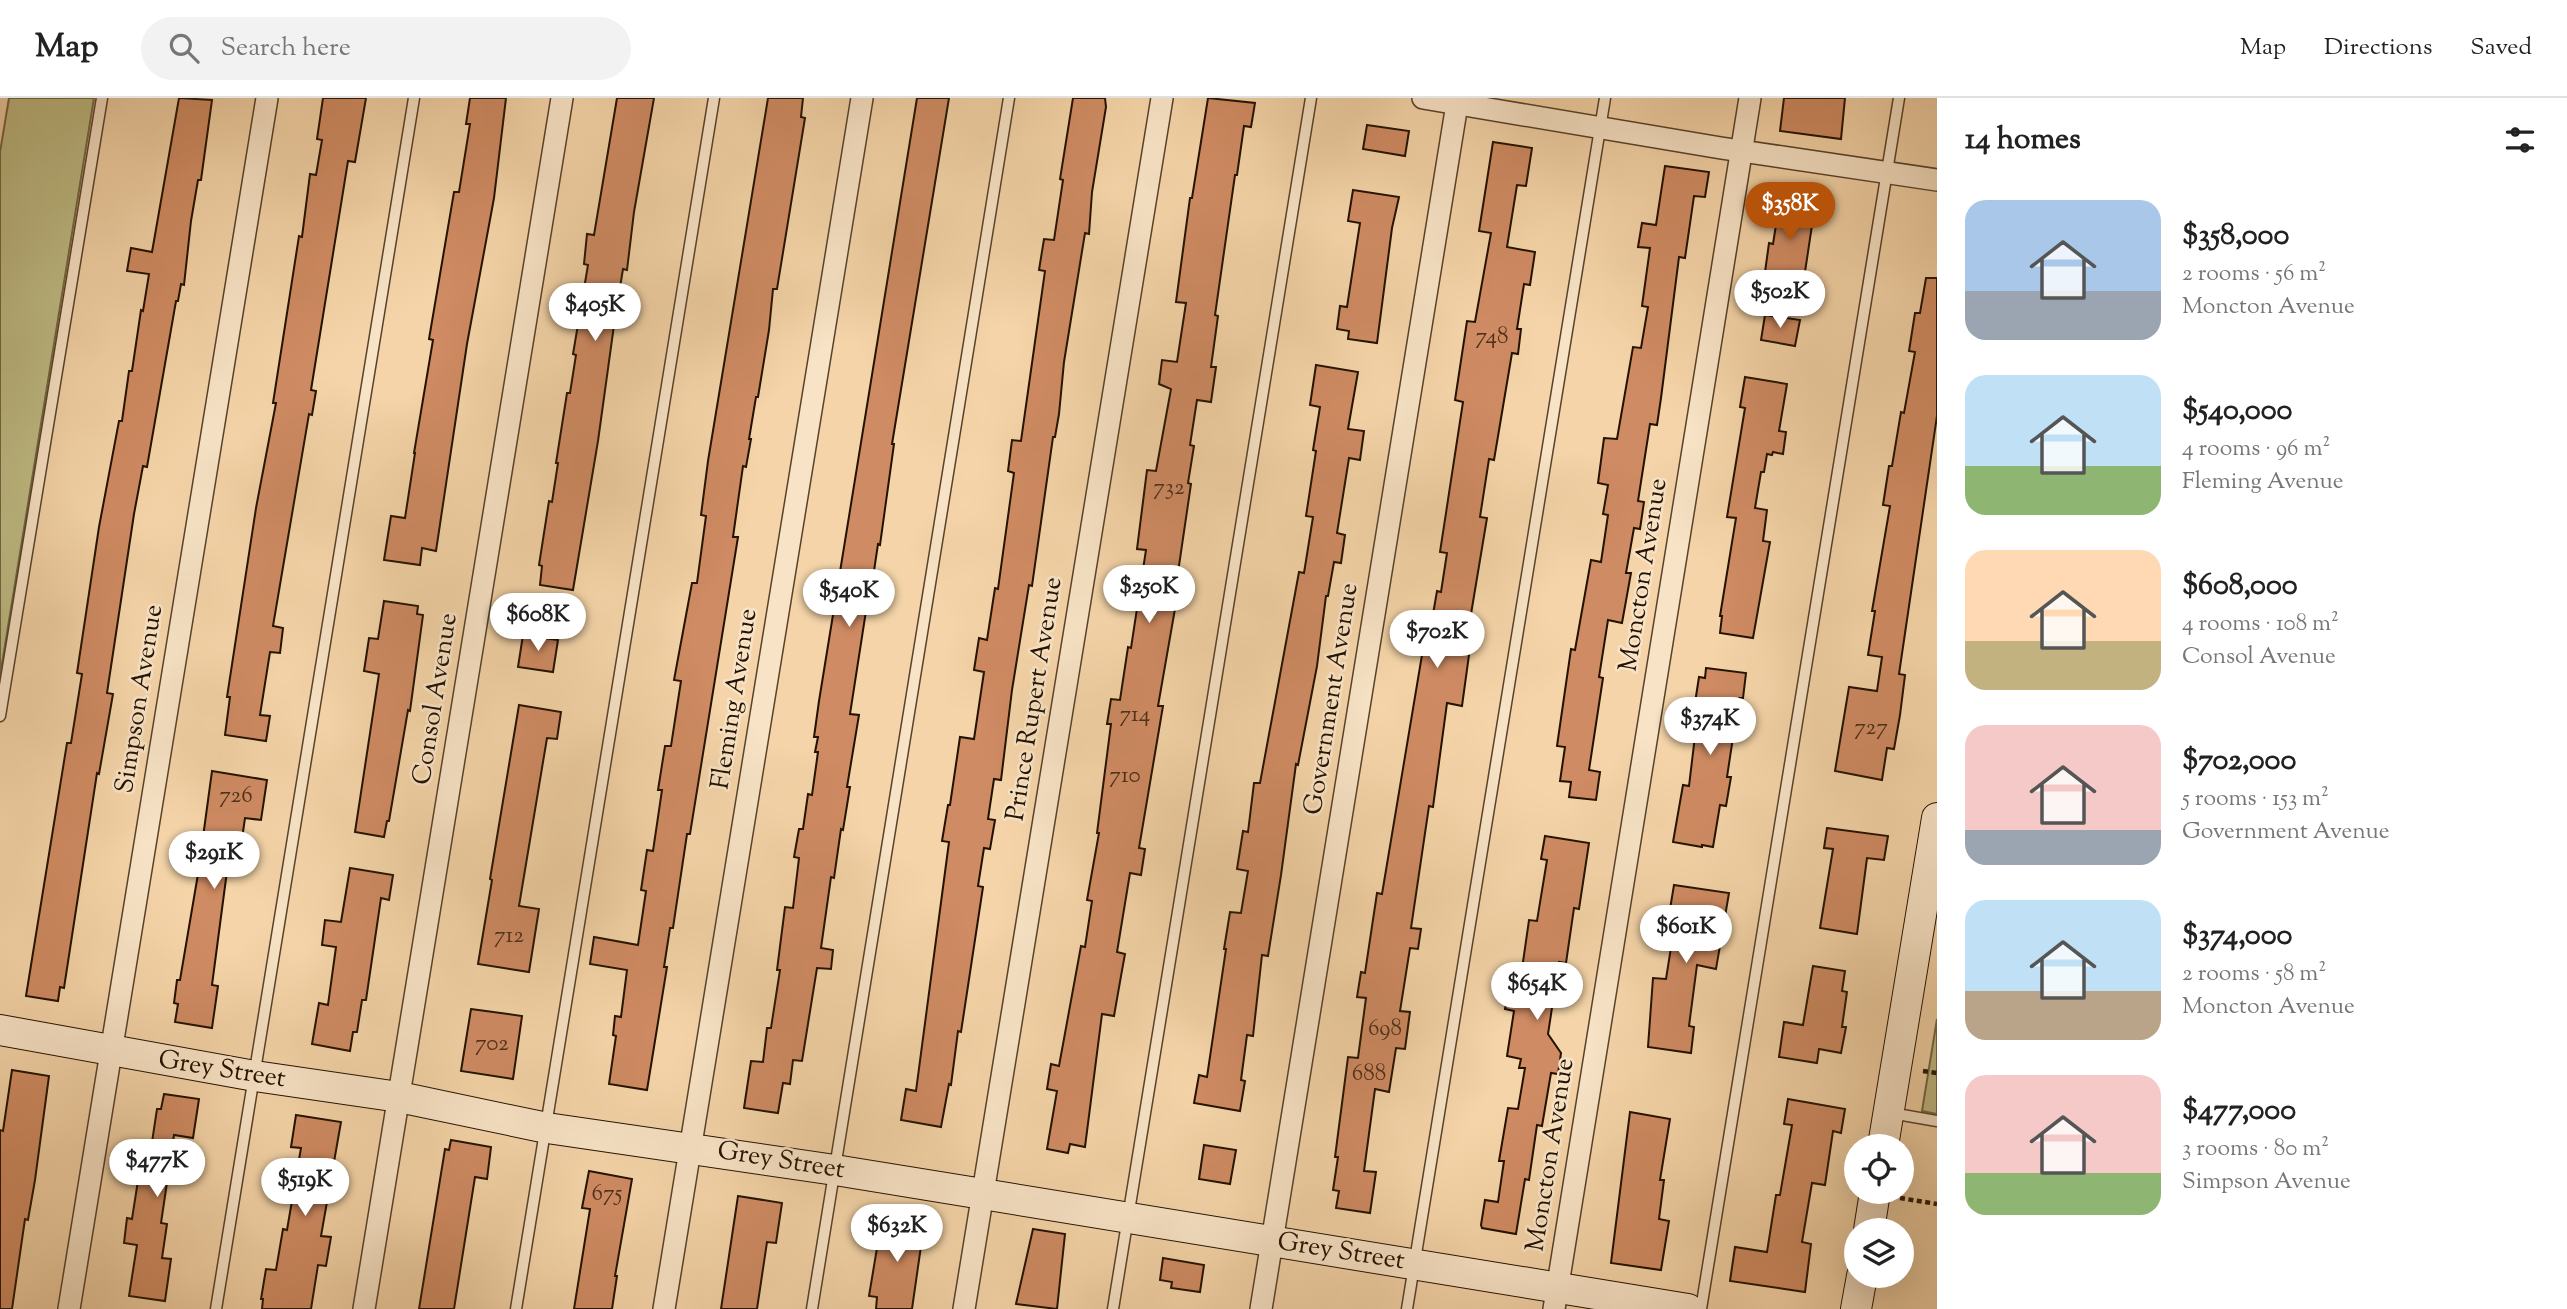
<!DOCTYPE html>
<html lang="en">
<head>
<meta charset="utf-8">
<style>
  body { margin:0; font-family:"Sorts Mill Goudy",serif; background:#f2f2f2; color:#222; height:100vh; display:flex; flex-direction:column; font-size:26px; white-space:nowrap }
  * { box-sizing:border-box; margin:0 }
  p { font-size:23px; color:#767676 }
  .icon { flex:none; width:38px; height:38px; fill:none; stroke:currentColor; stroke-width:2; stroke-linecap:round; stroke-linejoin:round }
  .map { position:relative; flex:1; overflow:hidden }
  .drawer { display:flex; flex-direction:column; background:#fff; width:630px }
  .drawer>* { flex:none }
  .controls { position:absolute; left:1844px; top:1036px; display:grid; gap:14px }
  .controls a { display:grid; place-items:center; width:70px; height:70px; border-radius:50%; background:#fff; box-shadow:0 7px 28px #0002; font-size:35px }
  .price { position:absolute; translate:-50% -60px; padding:0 16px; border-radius:24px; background:#fff; color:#222; font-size:23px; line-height:46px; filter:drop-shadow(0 2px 4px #0008) }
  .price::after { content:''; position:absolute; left:50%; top:42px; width:21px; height:16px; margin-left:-10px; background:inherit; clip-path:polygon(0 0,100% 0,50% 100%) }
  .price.selected { background:#b45309; color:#fff }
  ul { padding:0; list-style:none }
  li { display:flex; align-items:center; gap:21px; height:175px; padding:0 28px }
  li span { display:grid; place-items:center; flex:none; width:196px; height:140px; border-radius:21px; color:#555 }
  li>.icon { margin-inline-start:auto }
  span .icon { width:84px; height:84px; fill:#fffc; stroke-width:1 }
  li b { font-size:30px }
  h2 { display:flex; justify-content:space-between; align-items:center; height:84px; padding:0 28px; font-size:30px }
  header { display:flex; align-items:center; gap:42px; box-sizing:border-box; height:98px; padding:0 35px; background:#fff; border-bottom:2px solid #e0e0e0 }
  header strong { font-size:33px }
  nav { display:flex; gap:38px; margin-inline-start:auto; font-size:24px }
  .search { width:490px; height:63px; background:#f2f2f2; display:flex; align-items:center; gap:18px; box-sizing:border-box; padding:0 24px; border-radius:38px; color:#767676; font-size:26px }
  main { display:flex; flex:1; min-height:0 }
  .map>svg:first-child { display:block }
</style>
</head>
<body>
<header>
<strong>Map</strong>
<div class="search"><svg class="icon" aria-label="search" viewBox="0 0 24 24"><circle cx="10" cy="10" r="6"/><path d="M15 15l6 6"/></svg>Search here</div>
<nav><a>Map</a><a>Directions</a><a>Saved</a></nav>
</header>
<main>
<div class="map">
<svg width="1937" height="1211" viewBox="0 0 1937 1211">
  <rect width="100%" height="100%" fill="#f4d4a8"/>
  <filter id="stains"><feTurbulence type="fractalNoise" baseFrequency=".00286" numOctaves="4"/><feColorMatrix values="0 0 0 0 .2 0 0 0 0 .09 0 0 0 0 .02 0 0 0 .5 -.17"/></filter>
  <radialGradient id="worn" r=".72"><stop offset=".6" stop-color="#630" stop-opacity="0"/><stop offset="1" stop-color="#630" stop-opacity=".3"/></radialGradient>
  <g fill="#bfbc85" stroke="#716743" stroke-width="2">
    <path d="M 9,0 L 94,0 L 0,578 L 0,54 Z"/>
    <path d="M 1937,921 L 1937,1016 L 1922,1013 Z"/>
  </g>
  <g fill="#cf8b63" stroke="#231201" stroke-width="2">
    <path d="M 179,0 L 212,2 L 201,82 L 198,82 L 191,123 L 184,187 L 181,186 L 178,203 L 176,203 L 147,369 L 143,368 L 134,416 L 107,595 L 113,596 L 99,676 L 97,675 L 64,890 L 60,889 L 58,903 L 26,898 L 67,645 L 71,645 L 82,576 L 77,575 L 99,429 L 119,323 L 122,323 L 129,273 L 132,273 L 141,212 L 143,213 L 149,176 L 127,173 L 131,150 L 152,154 Z"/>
    <path d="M 323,0 L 366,0 L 355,64 L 348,63 L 311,292 L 316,293 L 312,317 L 309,316 L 273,528 L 283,530 L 280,555 L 270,554 L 260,617 L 270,618 L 266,643 L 225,637 L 230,599 L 227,599 L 256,410 L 276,305 L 273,305 L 299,138 L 302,139 L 310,76 L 316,77 L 322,42 L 317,41 Z"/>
    <path d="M 470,0 L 506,0 L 494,100 L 467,246 L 436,453 L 422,450 L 420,467 L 384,462 L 391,418 L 405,420 L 415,355 L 414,355 L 433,242 L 429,241 L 454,94 L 459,94 L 470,26 L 466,26 Z"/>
    <path d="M 617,0 L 654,0 L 634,114 L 627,172 L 623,171 L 615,220 L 598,343 L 573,492 L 540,487 L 542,468 L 539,467 L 549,403 L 552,404 L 558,365 L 556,365 L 567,295 L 570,295 L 576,257 L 573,256 L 588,167 L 584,166 L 587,136 L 594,137 Z"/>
    <path d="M 768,0 L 803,0 L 801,19 L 805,20 L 777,191 L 773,191 L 769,232 L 758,299 L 756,299 L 749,341 L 751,341 L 746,369 L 743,368 L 733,439 L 738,439 L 690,736 L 687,736 L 673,830 L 670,830 L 664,869 L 667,869 L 647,992 L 609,986 L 616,938 L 613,937 L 615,918 L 621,919 L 627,872 L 590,866 L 594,839 L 638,847 L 646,793 L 641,792 L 647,752 L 653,753 L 662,692 L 658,692 L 665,648 L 671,648 L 681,583 L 674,582 L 692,485 L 697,485 L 706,418 L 701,417 L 708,363 Z"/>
    <path d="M 917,0 L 949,0 L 892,346 L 894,346 L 880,447 L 878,446 L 870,500 L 868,500 L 850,616 L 859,617 L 847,689 L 850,689 L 843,732 L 841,731 L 834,780 L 831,779 L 821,850 L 833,852 L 831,871 L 817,870 L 802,963 L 793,962 L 790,986 L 783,985 L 778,1015 L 744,1010 L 751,963 L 763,964 L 767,930 L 771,930 L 780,872 L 777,872 L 785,809 L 793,810 L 799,760 L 794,759 L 799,731 L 803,731 L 808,696 L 812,697 L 818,654 L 815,654 L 818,639 L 814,639 L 819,603 Z"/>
    <path d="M 1073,0 L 1105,0 L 1106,9 L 1092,94 L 1089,136 L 1085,135 L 1064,264 L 1059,316 L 1055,339 L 1053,339 L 1032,488 L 1029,487 L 1012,592 L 1001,682 L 994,681 L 988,721 L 995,722 L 990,751 L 984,750 L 978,788 L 983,789 L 961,934 L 958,933 L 951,987 L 949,986 L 941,1029 L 901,1022 L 906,991 L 916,993 L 949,744 L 942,743 L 948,707 L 950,707 L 960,639 L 974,641 L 984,574 L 974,572 L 979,540 L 987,542 L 995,490 L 998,491 L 1014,375 L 1008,373 L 1012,342 L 1021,343 L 1045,173 L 1039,172 L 1044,141 L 1054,142 L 1063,82 L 1060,81 Z"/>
    <path d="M 1208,0 L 1255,5 L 1251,29 L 1244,28 L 1237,77 L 1235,77 L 1215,217 L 1218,218 L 1211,269 L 1216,269 L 1211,304 L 1197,302 L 1190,347 L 1194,348 L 1188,385 L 1191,386 L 1176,488 L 1179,488 L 1158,608 L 1163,608 L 1139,750 L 1145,751 L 1141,777 L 1130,775 L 1117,854 L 1125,856 L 1121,878 L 1114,918 L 1102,916 L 1085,1049 L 1070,1046 L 1068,1055 L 1047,1051 L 1057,993 L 1047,991 L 1051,966 L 1059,968 L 1081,848 L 1085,849 L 1092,803 L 1087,802 L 1099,735 L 1097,735 L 1111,626 L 1107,626 L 1111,601 L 1120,602 L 1128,549 L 1131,550 L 1146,452 L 1137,451 L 1147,372 L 1156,373 L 1171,291 L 1159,286 L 1162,262 L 1177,264 L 1186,205 L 1176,204 L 1190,100 L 1192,100 Z"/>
    <path d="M 1784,0 L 1845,0 L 1841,41 L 1780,33 Z"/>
    <path d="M 1367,27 L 1409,33 L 1405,58 L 1363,51 Z"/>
    <path d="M 1493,44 L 1532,50 L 1526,88 L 1517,87 L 1507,149 L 1535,154 L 1530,187 L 1524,186 L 1517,231 L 1521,231 L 1518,256 L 1512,255 L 1494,362 L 1489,361 L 1480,419 L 1487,420 L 1468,534 L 1472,535 L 1462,608 L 1447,605 L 1433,709 L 1429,708 L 1411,830 L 1421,831 L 1418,851 L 1410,850 L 1400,913 L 1410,914 L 1405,951 L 1396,950 L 1389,994 L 1375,991 L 1364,1073 L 1376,1074 L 1370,1115 L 1336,1110 L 1339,1093 L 1333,1092 L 1338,1059 L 1335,1059 L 1348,959 L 1358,960 L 1366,900 L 1357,899 L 1361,874 L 1365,875 L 1377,795 L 1382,796 L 1427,527 L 1431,528 L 1437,493 L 1441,494 L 1447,455 L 1440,454 L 1463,304 L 1455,302 L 1467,223 L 1475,224 L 1491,135 L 1479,133 Z"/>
    <path d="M 1665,68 L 1709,74 L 1705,99 L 1694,98 L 1685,160 L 1679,159 L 1661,300 L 1657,327 L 1650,326 L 1638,403 L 1644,404 L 1640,431 L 1634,430 L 1626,475 L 1631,475 L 1622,525 L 1608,522 L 1599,579 L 1603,580 L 1589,672 L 1600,674 L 1596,702 L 1569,699 L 1571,684 L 1560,683 L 1565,649 L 1557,648 L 1571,551 L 1575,552 L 1591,462 L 1601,464 L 1608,417 L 1603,416 L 1608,387 L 1598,385 L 1604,340 L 1617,341 L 1633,249 L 1641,250 L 1648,209 L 1642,208 L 1650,150 L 1638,149 L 1642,125 L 1656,127 Z"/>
    <path d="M 1353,92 L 1399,99 L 1392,130 L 1377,245 L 1348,241 L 1349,233 L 1337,231 L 1340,208 L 1347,209 L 1360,125 L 1348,123 Z"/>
    <path d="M 1779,108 L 1814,114 L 1805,174 L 1793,173 L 1792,177 L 1765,174 L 1769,145 L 1773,146 Z"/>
    <path d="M 1926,180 L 1937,180 L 1937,318 L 1899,576 L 1905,577 L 1900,617 L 1894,651 L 1887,650 L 1882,682 L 1835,673 L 1849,589 L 1877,593 L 1882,559 L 1868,557 L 1875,513 L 1872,513 L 1890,408 L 1883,407 L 1889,368 L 1892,368 L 1901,314 L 1904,315 L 1915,254 L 1909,253 L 1915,215 L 1920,215 Z"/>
    <path d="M 1765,217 L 1800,222 L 1795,248 L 1761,242 Z"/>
    <path d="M 1316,267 L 1358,274 L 1348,331 L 1364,333 L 1360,362 L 1349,360 L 1337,435 L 1345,437 L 1341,465 L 1334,464 L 1328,498 L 1326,498 L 1317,568 L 1298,667 L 1296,666 L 1281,777 L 1268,858 L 1262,857 L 1253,938 L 1247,937 L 1241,982 L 1245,983 L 1240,1013 L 1194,1005 L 1199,977 L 1207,979 L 1226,851 L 1224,851 L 1230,814 L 1241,815 L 1248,773 L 1237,771 L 1243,733 L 1248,734 L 1254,685 L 1260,685 L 1299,474 L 1304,475 L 1313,419 L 1306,418 L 1316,353 L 1313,352 L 1320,309 L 1310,307 Z"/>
    <path d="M 1745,279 L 1787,286 L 1779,333 L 1786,334 L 1783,356 L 1773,354 L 1772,357 L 1767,356 L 1764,374 L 1761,374 L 1755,410 L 1767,412 L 1763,443 L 1770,444 L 1753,540 L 1720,535 L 1722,518 L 1720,518 L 1736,420 L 1727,419 L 1745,310 L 1740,309 Z"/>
    <path d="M 384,503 L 418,508 L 417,516 L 423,517 L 410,613 L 408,612 L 389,723 L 387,723 L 384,739 L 355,734 L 379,576 L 364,573 L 369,540 L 378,541 Z"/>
    <path d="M 523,537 L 558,542 L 553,574 L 518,569 Z"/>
    <path d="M 1706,570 L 1746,575 L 1743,600 L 1739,600 L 1727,679 L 1731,679 L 1726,708 L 1720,707 L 1713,749 L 1702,747 L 1702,749 L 1673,744 L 1683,687 L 1689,688 L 1695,638 L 1690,637 L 1699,579 L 1705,580 Z"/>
    <path d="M 519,607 L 561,614 L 557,641 L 547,640 L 519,808 L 539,811 L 529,874 L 478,866 L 492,782 L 490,781 Z"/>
    <path d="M 212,673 L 267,682 L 261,722 L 245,720 L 242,741 L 239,741 L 234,774 L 227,773 L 212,887 L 218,888 L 212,930 L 175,924 L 178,906 L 174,905 L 177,882 L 180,882 L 198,776 Z"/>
    <path d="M 1827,730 L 1888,738 L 1884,762 L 1867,760 L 1857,836 L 1820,830 L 1833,751 L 1824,750 Z"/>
    <path d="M 1545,738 L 1589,745 L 1579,811 L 1574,810 L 1566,865 L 1559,864 L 1548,936 L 1561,955 L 1558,976 L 1551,975 L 1542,1028 L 1537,1027 L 1529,1082 L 1525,1081 L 1516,1136 L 1482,1130 L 1481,1127 L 1485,1102 L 1498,1104 L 1504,1063 L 1499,1063 L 1508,1010 L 1518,1011 L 1525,970 L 1519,970 L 1521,961 L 1507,958 L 1514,913 L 1505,911 L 1510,883 L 1520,885 L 1529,822 L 1537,823 L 1547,762 L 1541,761 Z"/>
    <path d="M 350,770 L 393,777 L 389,802 L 381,800 L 366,902 L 362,902 L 357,934 L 353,934 L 350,953 L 312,946 L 319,905 L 328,907 L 336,849 L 322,847 L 325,822 L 341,824 Z"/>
    <path d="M 1674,787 L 1729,795 L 1716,871 L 1697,867 L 1689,928 L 1694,929 L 1691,955 L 1648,949 L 1653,880 L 1666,881 L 1677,812 L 1670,811 Z"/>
    <path d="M 1813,868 L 1845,873 L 1842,893 L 1847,894 L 1842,929 L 1846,929 L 1841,955 L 1819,951 L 1817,965 L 1779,959 L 1784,924 L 1803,927 Z"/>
    <path d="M 471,911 L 522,918 L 513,981 L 461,973 Z"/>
    <path d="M 12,972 L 49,978 L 35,1082 L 28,1122 L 25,1121 L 12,1211 L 0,1211 L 0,1032 L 3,1033 Z"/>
    <path d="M 164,996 L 199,1001 L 193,1040 L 174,1037 L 161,1125 L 167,1126 L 162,1160 L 171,1161 L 165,1203 L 129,1198 L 137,1147 L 124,1145 L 127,1120 L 132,1121 L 141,1063 L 149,1064 L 157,1011 L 161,1011 Z"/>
    <path d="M 1788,1001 L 1845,1011 L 1841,1035 L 1833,1033 L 1825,1087 L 1812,1085 L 1802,1144 L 1811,1146 L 1805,1194 L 1730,1183 L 1735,1149 L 1767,1154 L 1776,1097 L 1780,1097 L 1792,1027 L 1784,1026 Z"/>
    <path d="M 1630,1014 L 1670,1021 L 1660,1082 L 1664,1082 L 1659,1121 L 1669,1123 L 1661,1172 L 1611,1165 Z"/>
    <path d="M 296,1017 L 341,1024 L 321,1138 L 331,1139 L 326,1168 L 318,1167 L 311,1211 L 262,1211 L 263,1201 L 261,1201 L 266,1171 L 276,1172 L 283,1131 L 287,1132 L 301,1050 L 291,1049 Z"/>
    <path d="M 451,1042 L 491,1049 L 487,1081 L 475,1079 L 454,1211 L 419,1211 L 445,1051 L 449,1052 Z"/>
    <path d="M 1204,1047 L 1236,1052 L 1230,1086 L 1199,1081 Z"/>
    <path d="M 589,1073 L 632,1081 L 615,1178 L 617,1178 L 612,1211 L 574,1211 L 590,1111 L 582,1110 Z"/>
    <path d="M 738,1098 L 782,1105 L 776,1145 L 767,1144 L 757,1211 L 721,1211 Z"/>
    <path d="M 882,1120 L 924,1127 L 912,1211 L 876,1211 L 877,1199 L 869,1198 Z"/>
    <path d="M 1033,1131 L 1065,1136 L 1057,1211 L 1016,1206 Z"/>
    <path d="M 1163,1160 L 1204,1167 L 1200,1194 L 1171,1190 L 1172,1184 L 1160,1182 Z"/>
  </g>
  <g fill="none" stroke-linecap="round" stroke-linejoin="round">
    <g stroke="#57422b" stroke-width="13">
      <g id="lane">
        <path d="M 0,618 L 102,0"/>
        <path d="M 1891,1015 L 1937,1023"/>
        <path d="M 216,1211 L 414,0"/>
        <path d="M 516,1211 L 714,0"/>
        <path d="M 812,1211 L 1009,0"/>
        <path d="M 1113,1211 L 1311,0"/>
        <path d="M 1407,1211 L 1605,0"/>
        <path d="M 1701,1211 L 1899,0"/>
      </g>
    </g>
    <g stroke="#57422b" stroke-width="24">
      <g id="street">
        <path d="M 1423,0 L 1721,50 L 1937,82"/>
        <path d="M 69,1211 L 267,0"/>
        <path d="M 364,1211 L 562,0"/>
        <path d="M 664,1211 L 862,0"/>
        <path d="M 964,1211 L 1162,0"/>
        <path d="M 1261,1211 L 1458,0"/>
        <path d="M 1554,1211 L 1750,0"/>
      </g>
    </g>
    <g stroke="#231201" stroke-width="32">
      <g id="secondary">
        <path d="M 0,932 L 255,978 L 399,999 L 547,1030 L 835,1072 L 1688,1211"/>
        <path d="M 1883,1048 L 1937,720"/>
        <path d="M 1869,1132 L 1875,1094"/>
        <path d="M 1856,1211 L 1862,1178"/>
      </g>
    </g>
    <g stroke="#231201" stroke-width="4.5" stroke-dasharray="5 3.5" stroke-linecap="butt">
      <path d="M 1923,973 L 1937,975"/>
      <path d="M 1900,1100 L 1937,1106"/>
    </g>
    <use href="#lane" stroke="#f8e3c6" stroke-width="10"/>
    <use href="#street" stroke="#f8e3c6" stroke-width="21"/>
    <use href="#secondary" stroke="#f8e3c6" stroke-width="30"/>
  </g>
  <g text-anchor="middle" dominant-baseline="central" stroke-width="5" stroke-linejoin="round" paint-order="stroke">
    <g font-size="23" fill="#4e301a">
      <text x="1492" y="239">748</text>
      <text x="1169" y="390">732</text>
      <text x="1135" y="617">714</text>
      <text x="1871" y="630">727</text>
      <text x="1125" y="678">710</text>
      <text x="236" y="698">726</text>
      <text x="509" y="838">712</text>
      <text x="1385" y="931">698</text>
      <text x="492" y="946">702</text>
      <text x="1369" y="976">688</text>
      <text x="607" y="1096">675</text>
    </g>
    <g font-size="26" fill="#231201" stroke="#f8e3c6">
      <text transform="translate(1644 477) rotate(-81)">Moncton Avenue</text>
      <text transform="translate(140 601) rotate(-81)">Simpson Avenue</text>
      <text transform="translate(436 601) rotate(-81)">Consol Avenue</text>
      <text transform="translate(735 601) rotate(-81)">Fleming Avenue</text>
      <text transform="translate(1035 601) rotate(-81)">Prince Rupert Avenue</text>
      <text transform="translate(1332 601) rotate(-81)">Government Avenue</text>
      <text transform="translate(222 972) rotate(9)">Grey Street</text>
      <text transform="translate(1551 1057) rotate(-81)">Moncton Avenue</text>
      <text transform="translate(781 1063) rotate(9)">Grey Street</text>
      <text transform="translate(1341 1154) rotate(9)">Grey Street</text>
    </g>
  </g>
  <rect width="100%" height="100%" filter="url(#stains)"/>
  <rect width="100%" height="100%" fill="url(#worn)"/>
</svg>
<div class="controls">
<a><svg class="icon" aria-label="locate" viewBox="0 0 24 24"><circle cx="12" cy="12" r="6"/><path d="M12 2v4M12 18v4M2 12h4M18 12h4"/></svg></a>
<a><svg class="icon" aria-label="layers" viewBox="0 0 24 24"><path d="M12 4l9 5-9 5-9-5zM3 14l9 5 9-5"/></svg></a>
</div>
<b class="price selected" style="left:1790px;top:144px">$358K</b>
<b class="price" style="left:1780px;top:232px">$502K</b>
<b class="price" style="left:595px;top:245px">$405K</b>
<b class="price" style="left:1149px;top:527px">$250K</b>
<b class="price" style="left:849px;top:531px">$540K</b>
<b class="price" style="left:538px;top:555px">$608K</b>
<b class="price" style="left:1437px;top:572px">$702K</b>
<b class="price" style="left:1710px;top:659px">$374K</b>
<b class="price" style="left:214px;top:793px">$291K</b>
<b class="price" style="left:1686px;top:867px">$601K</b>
<b class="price" style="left:1537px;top:924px">$654K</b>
<b class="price" style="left:157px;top:1101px">$477K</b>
<b class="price" style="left:305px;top:1120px">$519K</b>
<b class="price" style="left:897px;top:1166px">$632K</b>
</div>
<section class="drawer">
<h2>14 homes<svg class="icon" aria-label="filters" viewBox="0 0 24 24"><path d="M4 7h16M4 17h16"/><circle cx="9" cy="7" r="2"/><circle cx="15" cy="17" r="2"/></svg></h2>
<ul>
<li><span style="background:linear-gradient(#a9c7e8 65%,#9aa5b1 0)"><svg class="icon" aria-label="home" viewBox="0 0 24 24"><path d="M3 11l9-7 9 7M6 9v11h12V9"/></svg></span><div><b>$358,000</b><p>2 rooms · 56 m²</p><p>Moncton Avenue</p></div></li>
<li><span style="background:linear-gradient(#bfe0f5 65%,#8fb573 0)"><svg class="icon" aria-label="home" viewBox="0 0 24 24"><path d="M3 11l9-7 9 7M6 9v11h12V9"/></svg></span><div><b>$540,000</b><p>4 rooms · 96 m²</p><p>Fleming Avenue</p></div></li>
<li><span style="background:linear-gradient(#ffd9b3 65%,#c2b280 0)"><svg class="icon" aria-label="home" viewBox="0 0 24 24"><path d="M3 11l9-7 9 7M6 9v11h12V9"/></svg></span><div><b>$608,000</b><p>4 rooms · 108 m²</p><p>Consol Avenue</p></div></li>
<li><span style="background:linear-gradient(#f6c9c9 75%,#9aa5b1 0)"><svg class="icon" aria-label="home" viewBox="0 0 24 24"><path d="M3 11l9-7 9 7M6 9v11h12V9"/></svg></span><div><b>$702,000</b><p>5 rooms · 153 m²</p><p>Government Avenue</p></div></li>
<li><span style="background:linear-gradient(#bfe0f5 65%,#b9a48a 0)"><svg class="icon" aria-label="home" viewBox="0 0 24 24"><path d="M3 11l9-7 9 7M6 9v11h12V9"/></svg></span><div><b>$374,000</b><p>2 rooms · 58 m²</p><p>Moncton Avenue</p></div></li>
<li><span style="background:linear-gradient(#f6c9c9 70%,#8fb573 0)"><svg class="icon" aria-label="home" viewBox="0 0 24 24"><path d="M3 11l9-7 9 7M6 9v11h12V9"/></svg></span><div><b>$477,000</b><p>3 rooms · 80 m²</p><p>Simpson Avenue</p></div></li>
</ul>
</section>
</main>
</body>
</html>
